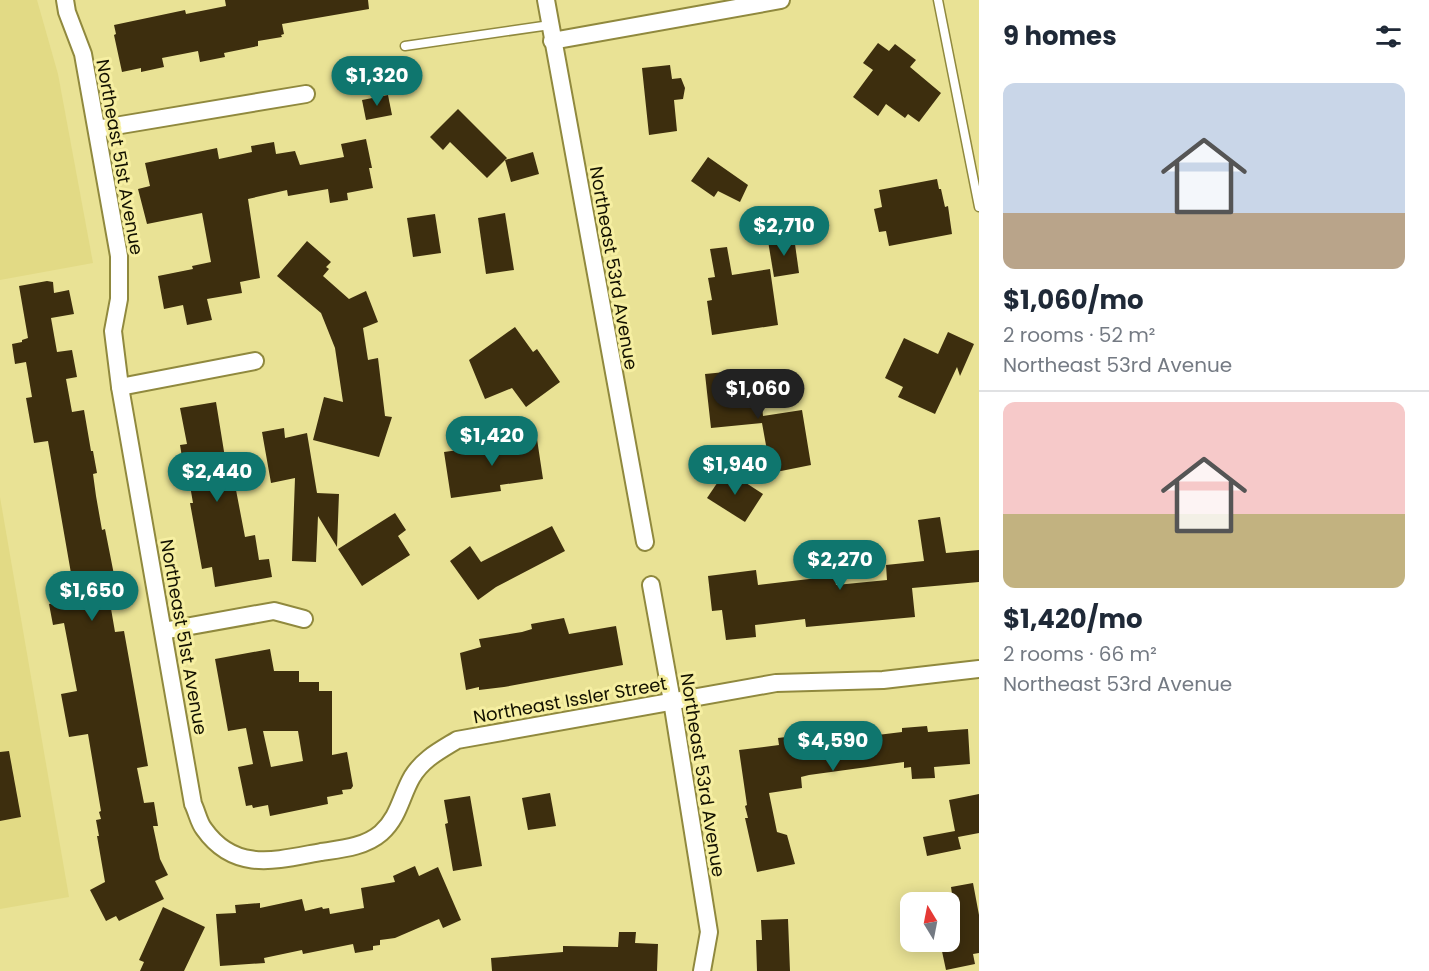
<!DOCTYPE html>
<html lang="en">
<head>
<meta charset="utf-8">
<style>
  body { margin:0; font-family:Poppins,sans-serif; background:#f6f6f7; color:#1f2937; height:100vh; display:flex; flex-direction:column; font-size:22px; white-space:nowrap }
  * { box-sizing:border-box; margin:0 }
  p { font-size:20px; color:#747a83 }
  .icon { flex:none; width:33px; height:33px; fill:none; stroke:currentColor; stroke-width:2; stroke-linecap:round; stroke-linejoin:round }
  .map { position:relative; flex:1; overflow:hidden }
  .details { display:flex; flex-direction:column; background:#fff; width:450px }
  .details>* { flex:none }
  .needle { width:39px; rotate:350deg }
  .fabs { position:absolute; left:900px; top:892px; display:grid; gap:12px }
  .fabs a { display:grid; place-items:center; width:60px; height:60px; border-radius:12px; background:#fff; box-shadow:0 3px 15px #0003; font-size:30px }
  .price { position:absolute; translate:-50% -51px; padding:0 14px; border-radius:21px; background:#0f766e; color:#fff; font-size:20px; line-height:39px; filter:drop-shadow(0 2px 3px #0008) }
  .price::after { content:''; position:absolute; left:50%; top:36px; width:18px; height:14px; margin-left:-9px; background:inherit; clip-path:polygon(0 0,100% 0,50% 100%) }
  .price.selected { background:#222; color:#fff }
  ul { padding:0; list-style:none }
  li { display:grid; align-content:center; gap:12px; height:318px; padding:0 24px }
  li+li { border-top:2px solid #e0e1e3 }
  li span { display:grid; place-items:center; height:186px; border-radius:12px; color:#555 }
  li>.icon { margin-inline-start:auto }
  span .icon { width:108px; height:108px; fill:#fffc; stroke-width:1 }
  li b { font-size:26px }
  h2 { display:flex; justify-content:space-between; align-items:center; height:72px; padding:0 24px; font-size:26px }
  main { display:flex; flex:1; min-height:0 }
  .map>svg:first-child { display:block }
</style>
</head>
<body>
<main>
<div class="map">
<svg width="979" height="971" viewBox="0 0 979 971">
  <rect width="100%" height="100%" fill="#e9e295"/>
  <g fill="#e2da85">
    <path d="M 0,0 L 37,0 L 58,74 L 93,263 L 0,280 Z"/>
    <path d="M 0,497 L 69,897 L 0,909 Z"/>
  </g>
  <g fill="#3d2e0e" fill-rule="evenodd">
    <path d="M 225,0 L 368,0 L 369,9 L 282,24 L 284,34 L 281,35 L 282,37 L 258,41 L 258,46 L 224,53 L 225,57 L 200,62 L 198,51 L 162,58 L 164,67 L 141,72 L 141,68 L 122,72 L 114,35 L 116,34 L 114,25 L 185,10 L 186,14 L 226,6 Z"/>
    <path d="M 878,43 L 889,51 L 895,44 L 916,60 L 910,67 L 941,93 L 919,122 L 908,114 L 905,118 L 886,104 L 878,116 L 853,97 L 873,70 L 863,63 Z"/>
    <path d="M 670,65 L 672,79 L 681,78 L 685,88 L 683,99 L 674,100 L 677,131 L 649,135 L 642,68 Z"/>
    <path d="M 388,95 L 392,115 L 366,120 L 362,100 Z"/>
    <path d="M 458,109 L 507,158 L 505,160 L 533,152 L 539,174 L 511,182 L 505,160 L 487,178 L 450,142 L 443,150 L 430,137 Z"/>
    <path d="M 366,139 L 372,168 L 369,168 L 373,188 L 347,193 L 348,200 L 330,203 L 328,189 L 288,196 L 287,190 L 248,199 L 260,278 L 240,282 L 242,293 L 207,299 L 212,320 L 187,325 L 183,305 L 164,309 L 158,276 L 193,269 L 192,266 L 211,262 L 202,213 L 147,224 L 138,189 L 150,186 L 145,163 L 217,148 L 219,159 L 252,152 L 251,146 L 274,142 L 276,154 L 295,151 L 300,165 L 344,157 L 341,144 Z"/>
    <path d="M 708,157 L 748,185 L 740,202 L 718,191 L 714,197 L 691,181 Z"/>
    <path d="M 937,179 L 939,189 L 941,189 L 945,207 L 948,206 L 952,234 L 889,246 L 886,231 L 879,232 L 874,209 L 882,207 L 879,190 Z"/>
    <path d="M 505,213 L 514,270 L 486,274 L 478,218 Z"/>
    <path d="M 435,214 L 441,253 L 413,257 L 407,218 Z"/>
    <path d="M 794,237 L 799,273 L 774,277 L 768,241 Z"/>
    <path d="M 307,241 L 331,262 L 326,267 L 329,269 L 323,276 L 349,299 L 366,291 L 378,322 L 363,328 L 368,360 L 378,358 L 385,416 L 392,417 L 379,457 L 313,440 L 324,397 L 343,402 L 335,348 L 321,313 L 277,276 Z"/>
    <path d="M 727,247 L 732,275 L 770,269 L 778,325 L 712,335 L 707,301 L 712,300 L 708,278 L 715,277 L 710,249 Z"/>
    <path d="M 47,281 L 53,282 L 54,293 L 69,290 L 74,314 L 51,318 L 57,352 L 72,350 L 77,377 L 66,379 L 72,412 L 84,410 L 91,451 L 93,451 L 97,473 L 93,474 L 96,496 L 102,530 L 105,529 L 118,595 L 109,597 L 115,632 L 124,631 L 148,766 L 137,768 L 144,803 L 154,802 L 158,826 L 153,826 L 160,859 L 168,875 L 155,881 L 164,899 L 119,921 L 116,916 L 106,921 L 90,890 L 105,882 L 97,836 L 99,836 L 96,820 L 101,819 L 99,812 L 101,811 L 88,734 L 69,737 L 61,694 L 77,691 L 64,623 L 53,625 L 49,604 L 60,602 L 56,582 L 72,579 L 48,441 L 34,443 L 26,398 L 32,397 L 26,362 L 15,364 L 12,344 L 22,342 L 22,340 L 28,338 L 19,286 Z"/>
    <path d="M 515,327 L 533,352 L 537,349 L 560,382 L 526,407 L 512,388 L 485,399 L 469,360 Z"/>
    <path d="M 948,332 L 974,344 L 960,376 L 957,367 L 935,414 L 898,397 L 903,387 L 885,378 L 904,338 L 938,354 Z"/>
    <path d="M 746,370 L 748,398 L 761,396 L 763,416 L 802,410 L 811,465 L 771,473 L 762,423 L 711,428 L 705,374 Z"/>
    <path d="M 216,402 L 227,470 L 232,469 L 245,537 L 255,535 L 259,560 L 269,559 L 272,577 L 215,587 L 212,567 L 202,569 L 190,503 L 193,503 L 187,468 L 184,469 L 180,445 L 187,444 L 180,408 Z"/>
    <path d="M 284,428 L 285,438 L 307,433 L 317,493 L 339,494 L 337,547 L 318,516 L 316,562 L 292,561 L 295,478 L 271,483 L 262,432 Z"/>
    <path d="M 537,439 L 543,479 L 500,485 L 501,491 L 451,498 L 444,452 Z"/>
    <path d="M 726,470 L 763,494 L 745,522 L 707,498 Z"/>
    <path d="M 395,513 L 406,530 L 398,536 L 410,555 L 362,586 L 338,549 Z"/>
    <path d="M 940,517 L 946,553 L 979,550 L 979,582 L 912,588 L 915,617 L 806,627 L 805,619 L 755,625 L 756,637 L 726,640 L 722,610 L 712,611 L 708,576 L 756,570 L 758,585 L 835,576 L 836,585 L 887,580 L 886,565 L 924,561 L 918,520 Z"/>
    <path d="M 552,526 L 565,551 L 496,587 L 478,600 L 450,561 L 470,546 L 481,562 Z"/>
    <path d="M 564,618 L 569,634 L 616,626 L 623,665 L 504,687 L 479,690 L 479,687 L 466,690 L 460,653 L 481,647 L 479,639 L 522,632 L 532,629 L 531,624 Z"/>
    <path d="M 270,649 L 274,671 L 299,671 L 299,682 L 319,682 L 319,691 L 332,691 L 332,755 L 347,752 L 353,786 L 351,789 L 342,790 L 343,794 L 327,797 L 328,804 L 270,816 L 268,805 L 253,808 L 252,805 L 246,806 L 238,767 L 253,764 L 246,728 L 228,731 L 215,659 ZM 263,731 L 298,731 L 303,761 L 271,767 Z"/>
    <path d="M 927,726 L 928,732 L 968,729 L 970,764 L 934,767 L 935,778 L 912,779 L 911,767 L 904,768 L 904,762 L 809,775 L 801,777 L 802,788 L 769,793 L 777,832 L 787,835 L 795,864 L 757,872 L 745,818 L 748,818 L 745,806 L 747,805 L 739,750 L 779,745 L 778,738 L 842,730 L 860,729 L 861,737 L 902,732 L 902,728 Z"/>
    <path d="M 9,751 L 21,817 L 0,821 L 0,752 Z"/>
    <path d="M 550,793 L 556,826 L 528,830 L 522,798 Z"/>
    <path d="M 979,794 L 979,833 L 958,837 L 961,849 L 927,856 L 923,837 L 955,831 L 949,800 Z"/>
    <path d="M 470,796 L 482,866 L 453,871 L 445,824 L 448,823 L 444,800 Z"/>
    <path d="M 415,866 L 419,876 L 438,867 L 461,920 L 443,928 L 439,919 L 395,938 L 380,940 L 380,945 L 373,946 L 373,950 L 355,953 L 353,944 L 303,954 L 302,950 L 264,958 L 265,963 L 220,966 L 216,914 L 236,913 L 235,905 L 260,903 L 260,908 L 302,899 L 305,911 L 322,907 L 323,909 L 329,908 L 330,914 L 364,908 L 361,888 L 395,882 L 393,876 Z"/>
    <path d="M 973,883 L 979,915 L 979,953 L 973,954 L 975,964 L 946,970 L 940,942 L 950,942 L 950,901 L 953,901 L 951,887 Z"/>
    <path d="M 163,907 L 205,927 L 184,971 L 140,971 L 144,962 L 139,960 Z"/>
    <path d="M 788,919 L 790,971 L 757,971 L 756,940 L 762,940 L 761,920 Z"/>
    <path d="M 619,932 L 636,932 L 635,943 L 658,944 L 657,971 L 492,971 L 491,958 L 563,952 L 563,946 L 618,947 Z"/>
  </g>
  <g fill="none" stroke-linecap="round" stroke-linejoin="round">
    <g stroke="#90893e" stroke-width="11">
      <g id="lane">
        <path d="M 938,0 L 979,207"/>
        <path d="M 405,46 L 550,25"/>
      </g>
    </g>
    <g stroke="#90893e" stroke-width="20">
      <g id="street">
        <path d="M 65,0 L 67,12 L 83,54 L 119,256 L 119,299 L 113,331 L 120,387 L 193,804 C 197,812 199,823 204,829 C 235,873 277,860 321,852 C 341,849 365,847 381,833 C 399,817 401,796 412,777 C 423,759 439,751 457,740 L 776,683 L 883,680 L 979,669"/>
        <path d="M 546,0 L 645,542"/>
        <path d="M 552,41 L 781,0"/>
        <path d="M 97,129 L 306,94"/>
        <path d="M 120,387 L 255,361"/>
        <path d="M 651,585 L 672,701 L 709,932 L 702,971"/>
        <path d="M 163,631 L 274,611 L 304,619"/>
      </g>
    </g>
    <use href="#lane" stroke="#fff" stroke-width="8"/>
    <use href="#street" stroke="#fff" stroke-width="16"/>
  </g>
  <g text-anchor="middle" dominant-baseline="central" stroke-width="6" stroke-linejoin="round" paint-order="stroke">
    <g font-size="18" fill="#131100" stroke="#f6efa2">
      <text transform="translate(120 157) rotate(80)">Northeast 51st Avenue</text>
      <text transform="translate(614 268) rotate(80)">Northeast 53rd Avenue</text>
      <text transform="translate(184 637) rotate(80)">Northeast 51st Avenue</text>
      <text transform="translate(570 700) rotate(-10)">Northeast Issler Street</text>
      <text transform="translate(703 775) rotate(81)">Northeast 53rd Avenue</text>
    </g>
  </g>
</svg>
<div class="fabs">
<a><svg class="needle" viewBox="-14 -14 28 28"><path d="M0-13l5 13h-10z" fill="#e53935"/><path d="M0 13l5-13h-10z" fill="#747a83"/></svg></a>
</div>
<b class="price" style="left:377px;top:107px">$1,320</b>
<b class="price" style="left:784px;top:257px">$2,710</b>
<b class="price selected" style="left:758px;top:420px">$1,060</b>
<b class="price" style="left:492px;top:467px">$1,420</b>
<b class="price" style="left:735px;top:496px">$1,940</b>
<b class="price" style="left:217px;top:503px">$2,440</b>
<b class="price" style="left:840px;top:591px">$2,270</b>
<b class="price" style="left:92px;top:622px">$1,650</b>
<b class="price" style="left:833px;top:772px">$4,590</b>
</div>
<section class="details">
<h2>9 homes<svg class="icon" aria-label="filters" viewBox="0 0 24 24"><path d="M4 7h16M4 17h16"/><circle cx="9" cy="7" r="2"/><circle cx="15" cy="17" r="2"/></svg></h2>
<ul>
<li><span style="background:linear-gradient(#c9d6e8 70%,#b9a48a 0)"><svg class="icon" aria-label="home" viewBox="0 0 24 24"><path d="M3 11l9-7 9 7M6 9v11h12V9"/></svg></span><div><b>$1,060/mo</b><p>2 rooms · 52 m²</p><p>Northeast 53rd Avenue</p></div></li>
<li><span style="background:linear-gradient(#f6c9c9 60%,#c2b280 0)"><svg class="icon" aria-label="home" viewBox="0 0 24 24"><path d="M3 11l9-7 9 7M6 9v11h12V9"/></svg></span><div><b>$1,420/mo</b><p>2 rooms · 66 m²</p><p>Northeast 53rd Avenue</p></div></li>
</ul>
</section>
</main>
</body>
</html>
